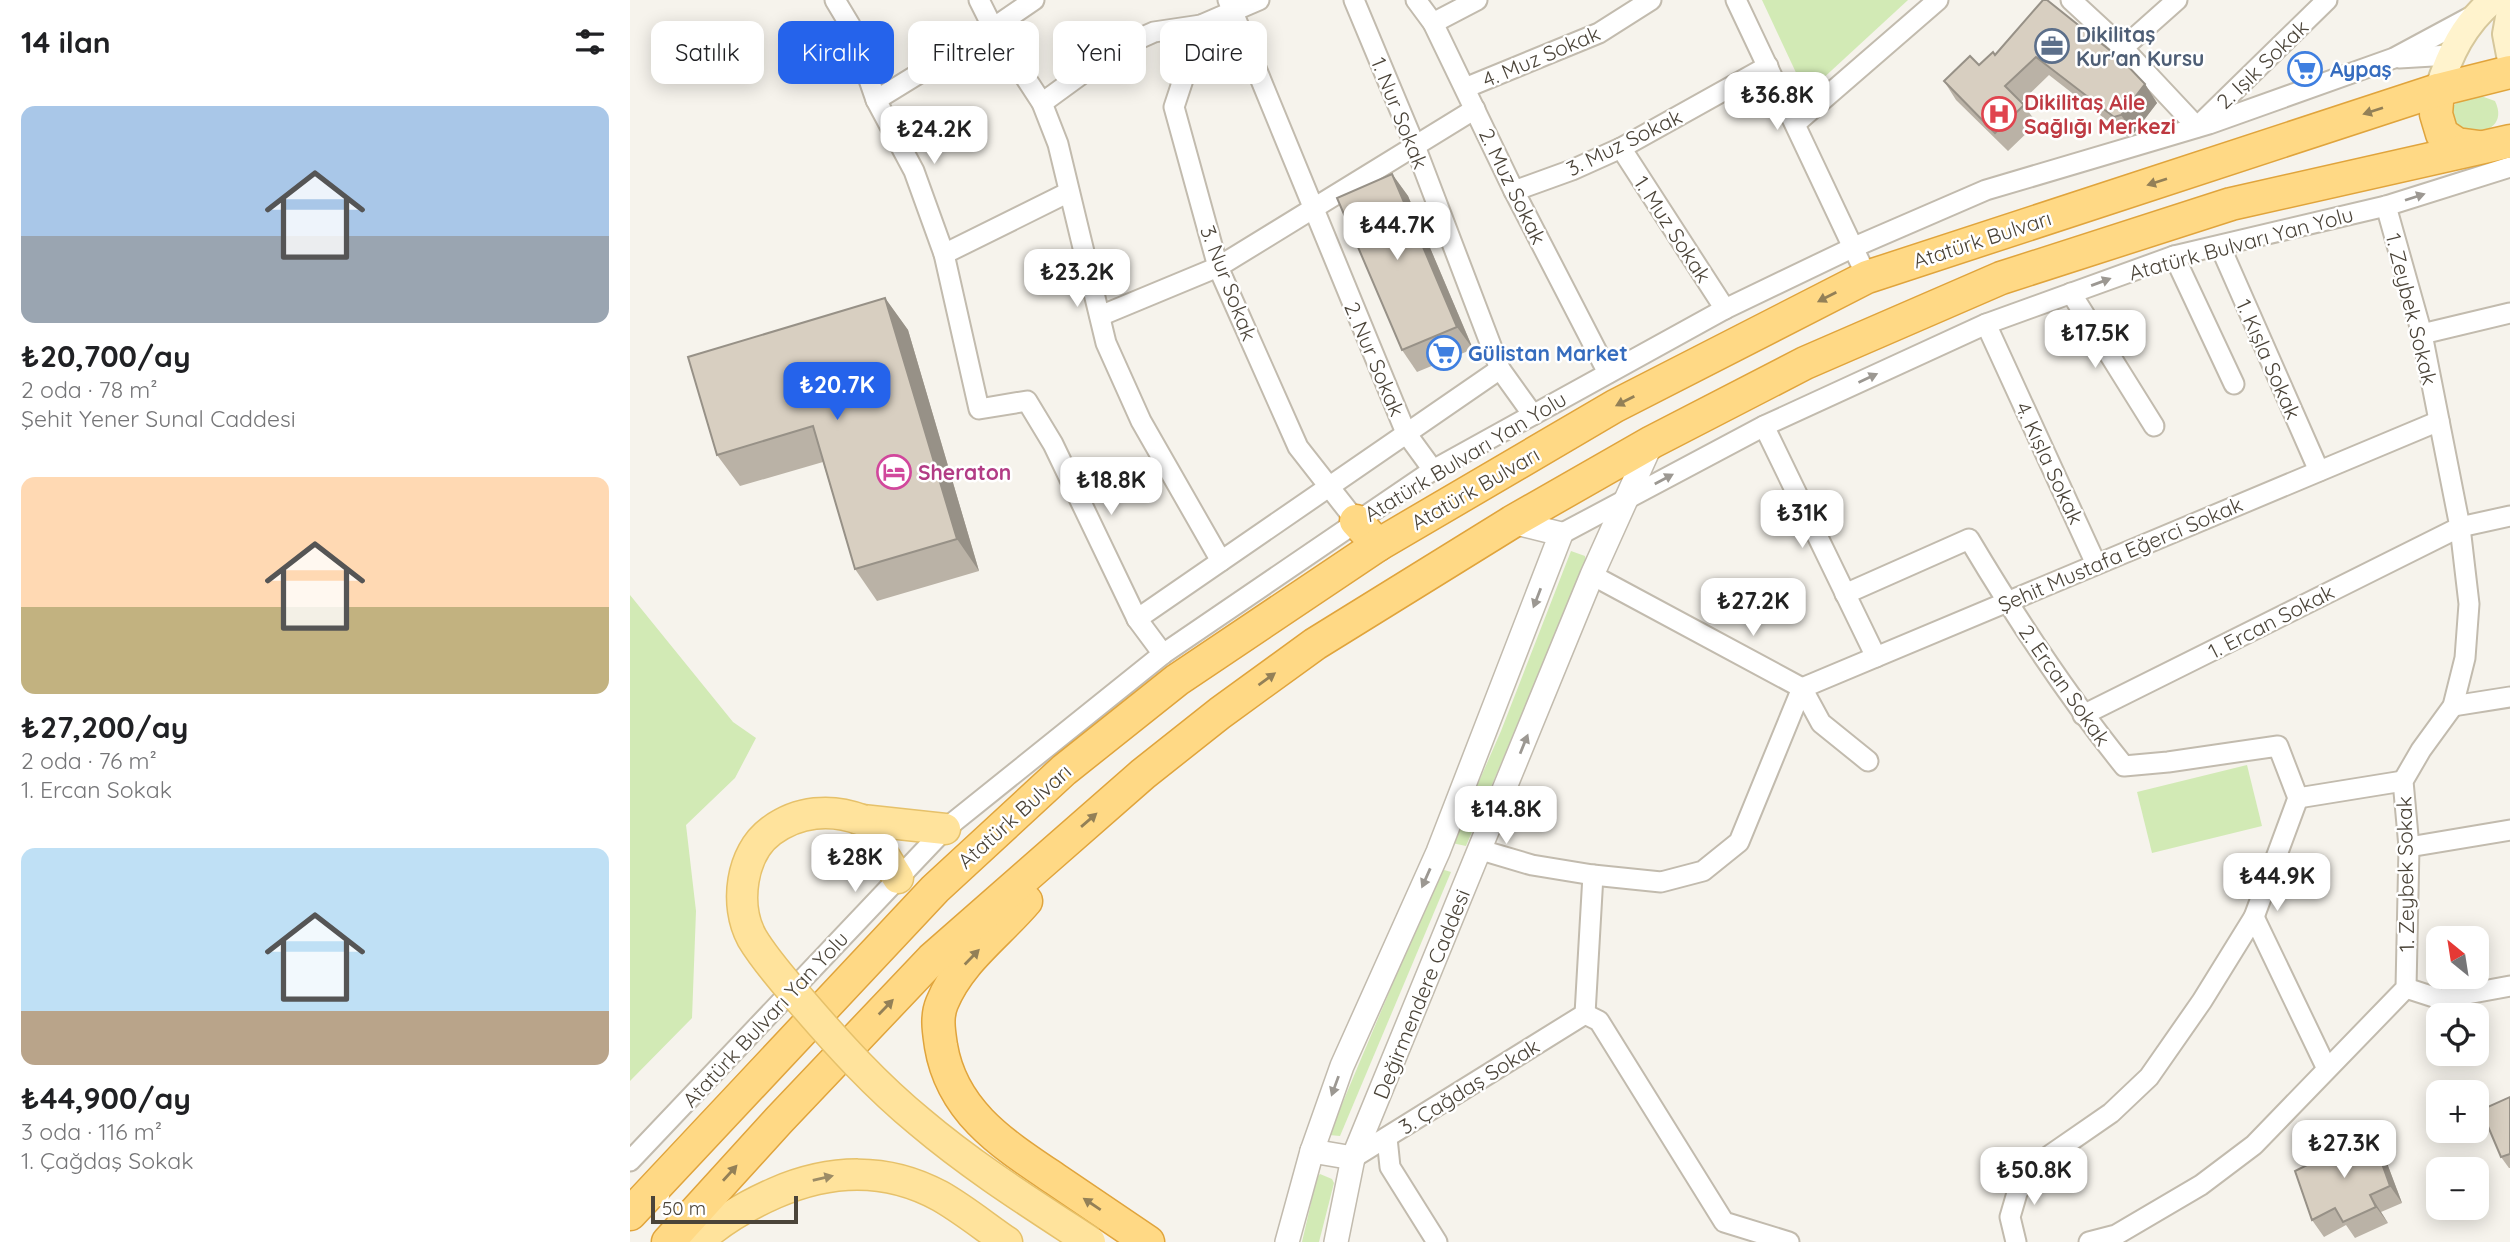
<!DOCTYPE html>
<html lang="tr">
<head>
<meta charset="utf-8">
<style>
  body { margin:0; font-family:Quicksand,sans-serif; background:#f2f2f2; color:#202124; height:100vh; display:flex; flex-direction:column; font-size:26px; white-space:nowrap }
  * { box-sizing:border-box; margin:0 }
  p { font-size:23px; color:#757577 }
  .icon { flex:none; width:38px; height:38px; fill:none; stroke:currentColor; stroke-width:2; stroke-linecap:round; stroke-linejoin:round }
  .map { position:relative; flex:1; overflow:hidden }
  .details { display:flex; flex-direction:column; background:#fff; width:630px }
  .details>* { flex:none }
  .hud { position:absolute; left:21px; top:21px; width:665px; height:63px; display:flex; gap:14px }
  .needle { width:46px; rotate:330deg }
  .tools { position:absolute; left:1796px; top:926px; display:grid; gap:14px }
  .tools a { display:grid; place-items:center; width:63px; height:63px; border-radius:14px; background:#fff; box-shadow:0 4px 18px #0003; font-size:35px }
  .scale { position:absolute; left:21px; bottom:18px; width:147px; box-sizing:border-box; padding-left:7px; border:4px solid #4b4439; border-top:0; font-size:19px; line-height:24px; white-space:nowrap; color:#4b4439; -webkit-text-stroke:5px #fff; paint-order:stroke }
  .price { position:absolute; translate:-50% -60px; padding:0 16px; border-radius:14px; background:#fff; color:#222; font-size:23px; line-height:46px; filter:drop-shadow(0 2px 4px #0008) }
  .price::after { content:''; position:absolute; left:50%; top:42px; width:21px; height:16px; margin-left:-10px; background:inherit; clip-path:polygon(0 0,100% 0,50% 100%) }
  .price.active { background:#2563eb; color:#fff }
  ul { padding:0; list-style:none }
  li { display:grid; align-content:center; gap:14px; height:371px; padding:0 21px }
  li span { display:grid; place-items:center; height:217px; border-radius:14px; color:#555 }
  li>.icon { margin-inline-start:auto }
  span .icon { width:126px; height:126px; fill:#fffc; stroke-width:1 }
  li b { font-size:30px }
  h2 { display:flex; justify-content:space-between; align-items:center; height:84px; padding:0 21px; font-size:30px }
  .pill { padding:0 24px; border-radius:14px; background:#fff; box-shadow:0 4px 18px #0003; font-size:24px; line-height:63px }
  .pill.active { background:#2563eb; color:#fff }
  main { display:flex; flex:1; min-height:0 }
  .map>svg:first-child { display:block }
</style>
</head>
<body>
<main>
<section class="details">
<h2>14 ilan<svg class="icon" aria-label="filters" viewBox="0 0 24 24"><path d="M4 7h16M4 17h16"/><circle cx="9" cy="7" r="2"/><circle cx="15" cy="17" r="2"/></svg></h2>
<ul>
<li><span style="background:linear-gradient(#a9c7e8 60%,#9aa5b1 0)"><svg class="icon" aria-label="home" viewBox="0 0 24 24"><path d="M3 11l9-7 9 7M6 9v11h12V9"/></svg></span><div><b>₺20,700/ay</b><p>2 oda · 78 m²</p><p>Şehit Yener Sunal Caddesi</p></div></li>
<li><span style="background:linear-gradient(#ffd9b3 60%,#c2b280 0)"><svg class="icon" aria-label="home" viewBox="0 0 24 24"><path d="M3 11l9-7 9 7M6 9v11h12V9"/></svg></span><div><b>₺27,200/ay</b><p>2 oda · 76 m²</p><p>1. Ercan Sokak</p></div></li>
<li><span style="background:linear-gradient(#bfe0f5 75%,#b9a48a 0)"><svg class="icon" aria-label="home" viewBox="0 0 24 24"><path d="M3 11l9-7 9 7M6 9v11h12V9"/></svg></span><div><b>₺44,900/ay</b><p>3 oda · 116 m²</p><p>1. Çağdaş Sokak</p></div></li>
</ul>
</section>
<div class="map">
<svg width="1880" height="1242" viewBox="0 0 1880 1242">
  <rect width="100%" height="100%" fill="#f6f3ec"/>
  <g fill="#d2eab5">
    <path d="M 1132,0 L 1278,0 L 1176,94 Z"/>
    <path d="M 1851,96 L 1865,101 C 1879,130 1845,138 1823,130 C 1817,100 1825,103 1851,96 Z"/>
    <path d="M 941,551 L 955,556 L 956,563 L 836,846 L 822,843 L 871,731 Z"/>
    <path d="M 0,595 L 103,722 L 126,738 L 105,778 L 56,825 L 66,911 L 62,1018 L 0,1081 Z"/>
    <path d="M 1617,765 L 1632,826 L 1522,853 L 1507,792 Z"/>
    <path d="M 811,869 L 821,872 L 710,1136 L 699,1135 Z"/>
    <path d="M 690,1174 L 702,1179 L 704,1183 L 689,1242 L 672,1242 L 687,1177 Z"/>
  </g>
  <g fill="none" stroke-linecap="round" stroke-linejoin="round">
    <g stroke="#c2bbae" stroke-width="23">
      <g id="minor">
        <path d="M 205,0 L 220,25 L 246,100 L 284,171 L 314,254 L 349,409 L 397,401 L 423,444 L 507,619 L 533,654"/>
        <path d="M 349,0 L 363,28 L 412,103 L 428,144 L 476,343 L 511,421 L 591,561"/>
        <path d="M 598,0 L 776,433 L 803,470"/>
        <path d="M 724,0 L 785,146 L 870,369 L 903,415"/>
        <path d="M 786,0 L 803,23 L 884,191 L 978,373"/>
        <path d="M 1106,0 L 1237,277"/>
        <path d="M 1441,0 L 1493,48 L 1567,127 L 1697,0"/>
        <path d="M 803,23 L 847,0"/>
        <path d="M 571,25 L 544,107 L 588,267 L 668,447 L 726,521"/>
        <path d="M 1493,48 L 1547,0"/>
        <path d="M 1769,58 L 1820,55"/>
        <path d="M 835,88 L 969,33 L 1021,0"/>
        <path d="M 246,100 L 363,28 L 404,0"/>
        <path d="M 412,103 L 486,49 L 524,32 L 571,25 L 629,0"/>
        <path d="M 1166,123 L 1308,0"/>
        <path d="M 991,148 L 1095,309"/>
        <path d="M 884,191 L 942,170 L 991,148 L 1138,66"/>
        <path d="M 1590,246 L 1689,471"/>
        <path d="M 314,254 L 439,192"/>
        <path d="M 1544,256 L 1604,384"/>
        <path d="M 1441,293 L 1524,426"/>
        <path d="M 470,316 L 588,267 L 845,109"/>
        <path d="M 1356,324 L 1466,564"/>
        <path d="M 1792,334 L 1880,313"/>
        <path d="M 1134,426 L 1246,657"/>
        <path d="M 931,534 L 1134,426 L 1356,324 L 1544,256 L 1756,206 L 1880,167"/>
        <path d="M 962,575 L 1172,688 L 1191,723 L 1238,761"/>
        <path d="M 1215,594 L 1339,539 C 1386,618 1436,694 1494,766 L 1538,762 L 1648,746 L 1668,798 L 1624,917 L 1572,1001 L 1519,1077 L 1481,1113 L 1400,1169 L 1387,1193 L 1380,1217 L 1386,1242"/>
        <path d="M 507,619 L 870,369"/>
        <path d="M 1823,706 L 1880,697"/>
        <path d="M 1453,715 L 1830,527 L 1880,516"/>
        <path d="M 1668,798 L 1773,781"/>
        <path d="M 1779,847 L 1880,830"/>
        <path d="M 851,850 L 902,865 L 963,875 L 1031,882 L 1073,871 L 1109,842 L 1172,688 L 1809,421"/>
        <path d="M 1624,917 L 1697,1069"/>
        <path d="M 1776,988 L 1810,999 L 1880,986"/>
        <path d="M 955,1014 L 969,1021 L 1094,1222 L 1159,1242"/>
        <path d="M 955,1014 L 963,875"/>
        <path d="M 757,1138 L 760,1167 L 807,1242"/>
        <path d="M 723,1158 L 955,1014"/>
        <path d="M 0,1161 L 315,829 L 533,654 L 803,470 L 1095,309 L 1222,248 L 1356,190 L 1579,124 L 1764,58 L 1844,15"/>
        <path d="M 1459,1242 L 1486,1235 L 1571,1185 L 1624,1145 L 1776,988 L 1779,847 L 1773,781 L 1791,750 L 1823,706 L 1835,658 L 1839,604 L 1830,527 L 1792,334 L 1756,206"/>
      </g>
    </g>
    <g stroke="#c2bbae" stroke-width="26">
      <g id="tertiary">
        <path d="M 682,1151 L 723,1158"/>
        <path d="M 657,1242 L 682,1151 L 712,1066 L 808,852 L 931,534 L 882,522"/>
        <path d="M 706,1242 L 723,1158 L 962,575 L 1022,442"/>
      </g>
    </g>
    <g stroke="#d6c79b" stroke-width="30">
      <g id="secondary">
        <path d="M 1880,12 L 1876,34 L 1880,55"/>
        <path d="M 1808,90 C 1820,54 1833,25 1863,0"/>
      </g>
    </g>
    <g stroke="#e6c16a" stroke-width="33">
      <g id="primary">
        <path d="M 268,878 L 232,820 L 315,829"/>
        <path d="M 68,1242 C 89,1221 118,1205 145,1193 C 200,1169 257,1167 310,1196 C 333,1209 355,1227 377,1242"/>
      </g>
    </g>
    <g stroke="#e0a43c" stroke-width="35">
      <g id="trunk">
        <path d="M 1808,90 L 1806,114 L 1812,134 L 1827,144 L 1849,147"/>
        <path d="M 726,521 L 748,545"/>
        <path d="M 396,901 C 367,935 329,961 312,1003 C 306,1017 309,1032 311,1046 C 322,1112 373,1144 425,1179 C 456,1200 487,1221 518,1242"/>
        <path d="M 0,1214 L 305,889 L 434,770 L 547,680 L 748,545 L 985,406 L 1237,277 L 1808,90 L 1880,72"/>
        <path d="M 38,1242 L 149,1120 L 302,959 L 513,774 L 590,713 L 685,644 L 882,522 L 1022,442 L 1175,363 L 1371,278 L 1601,204 L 1880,141"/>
      </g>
    </g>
    <use href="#minor" stroke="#fff" stroke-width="19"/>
    <use href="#tertiary" stroke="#fff" stroke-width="23"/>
    <use href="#secondary" stroke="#fff3cd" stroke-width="26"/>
    <use href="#primary" stroke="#ffe39c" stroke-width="30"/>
    <use href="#trunk" stroke="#ffd985" stroke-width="32"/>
    <g stroke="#e6c16a" stroke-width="33" stroke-linecap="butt">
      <path id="primary-bridge" d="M 232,820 C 201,808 168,811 141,831 C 111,853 104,905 122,938 C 135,960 154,981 171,1001 C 208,1044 246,1086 290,1122 C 343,1167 402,1204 460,1242"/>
    </g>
    <use href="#primary-bridge" stroke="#ffe39c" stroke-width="30"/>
  </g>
  <g fill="#bab2a6">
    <path d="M 1413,0 L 1515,84 L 1527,103 L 1504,133 L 1497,136 L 1419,75 L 1391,102 L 1407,123 L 1378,151 L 1326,100 L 1314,81 L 1349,65 L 1365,55 Z"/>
    <path d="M 762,174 L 778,196 L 843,349 L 787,372 L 772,350 Z"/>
    <path d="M 255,298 L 278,330 L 349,571 L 247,601 L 225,569 L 193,462 L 110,486 L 87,455 Z"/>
    <path d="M 1880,1097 L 1880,1168 L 1879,1168 L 1871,1157 Z"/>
    <path d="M 1752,1150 L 1772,1203 L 1751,1212 L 1758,1223 L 1725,1238 L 1716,1225 L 1694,1237 L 1682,1220 Z"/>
  </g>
  <g fill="#979187">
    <path d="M 1515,84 L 1527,103 L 1504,133 L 1491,115 Z"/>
    <path d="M 762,174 L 778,196 L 843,349 L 827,327 Z"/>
    <path d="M 255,298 L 278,330 L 349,571 L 327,539 Z"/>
    <path d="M 1741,1133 L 1752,1150 L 1772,1203 L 1760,1186 Z"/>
    <path d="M 1740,1195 L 1751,1212 L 1758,1223 L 1746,1207 Z"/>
  </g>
  <g fill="#d8cfc1" stroke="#979187" stroke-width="2">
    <path d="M 1413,0 L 1417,0 L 1492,60 L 1515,84 L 1491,115 L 1484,117 L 1406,57 L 1375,86 L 1394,105 L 1365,133 L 1314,81 L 1340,56 L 1349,65 L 1363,52 L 1365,55 Z"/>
    <path d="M 762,174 L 827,327 L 772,350 L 707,198 Z"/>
    <path d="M 255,298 L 327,539 L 225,569 L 183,426 L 87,455 L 58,357 Z"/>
    <path d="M 1880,1097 L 1880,1154 L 1871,1157 L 1851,1110 Z"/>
    <path d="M 1741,1133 L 1760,1186 L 1740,1195 L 1746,1207 L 1713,1222 L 1705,1208 L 1682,1220 L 1665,1171 Z"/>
  </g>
  <defs><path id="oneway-solid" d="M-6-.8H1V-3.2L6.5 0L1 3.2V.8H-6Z" transform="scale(1.75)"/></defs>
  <g fill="#938057">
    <use href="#oneway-solid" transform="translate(1743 111) rotate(162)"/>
    <use href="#oneway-solid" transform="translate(1527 182) rotate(162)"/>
    <use href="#oneway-solid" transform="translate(1197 297) rotate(153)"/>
    <use href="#oneway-solid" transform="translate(995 401) rotate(153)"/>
    <use href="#oneway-solid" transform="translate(637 679) rotate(-36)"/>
    <use href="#oneway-solid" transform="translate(459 820) rotate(-41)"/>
    <use href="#oneway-solid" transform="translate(342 957) rotate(-46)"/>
    <use href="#oneway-solid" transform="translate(256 1007) rotate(-46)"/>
    <use href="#oneway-solid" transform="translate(100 1173) rotate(-48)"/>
    <use href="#oneway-solid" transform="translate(462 1204) rotate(-146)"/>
  </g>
  <g fill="#9c9892">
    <use href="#oneway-solid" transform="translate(1785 197) rotate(-18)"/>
    <use href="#oneway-solid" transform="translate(1471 282) rotate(-20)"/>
    <use href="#oneway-solid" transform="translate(1238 378) rotate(-25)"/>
    <use href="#oneway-solid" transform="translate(1034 479) rotate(-28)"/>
    <use href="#oneway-solid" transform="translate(907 598) rotate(111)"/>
    <use href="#oneway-solid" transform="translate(894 744) rotate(-68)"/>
    <use href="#oneway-solid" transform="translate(796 878) rotate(114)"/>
    <use href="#oneway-solid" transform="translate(705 1086) rotate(110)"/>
  </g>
  <use fill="#9c8c66" href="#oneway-solid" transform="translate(193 1178) rotate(-13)"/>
  <defs>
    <g id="office-ring" transform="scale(1.75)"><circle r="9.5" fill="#fff" stroke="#5c6f8a" stroke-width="1.5"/><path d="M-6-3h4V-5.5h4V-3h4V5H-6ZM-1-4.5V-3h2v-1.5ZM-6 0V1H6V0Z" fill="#5c6f8a"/></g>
    <g id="supermarket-ring" transform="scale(1.75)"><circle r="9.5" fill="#fff" stroke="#3f7fe0" stroke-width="1.5"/><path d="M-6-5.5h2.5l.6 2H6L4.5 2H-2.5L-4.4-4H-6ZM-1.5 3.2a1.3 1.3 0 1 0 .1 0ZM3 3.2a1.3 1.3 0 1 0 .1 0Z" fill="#3f7fe0"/></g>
    <g id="hospital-ring" transform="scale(1.75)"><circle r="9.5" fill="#fff" stroke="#e0444e" stroke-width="1.5"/><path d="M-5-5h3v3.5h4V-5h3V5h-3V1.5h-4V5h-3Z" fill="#e0444e"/></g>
    <g id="hotel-ring" transform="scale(1.75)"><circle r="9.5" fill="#fff" stroke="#d1479c" stroke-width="1.5"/><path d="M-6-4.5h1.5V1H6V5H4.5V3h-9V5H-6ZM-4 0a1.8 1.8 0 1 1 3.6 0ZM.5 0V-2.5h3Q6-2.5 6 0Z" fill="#d1479c"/></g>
  </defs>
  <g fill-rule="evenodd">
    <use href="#office-ring" x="1422" y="46"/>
    <use href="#supermarket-ring" x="1675" y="69"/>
    <use href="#hospital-ring" x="1369" y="114"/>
    <use href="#supermarket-ring" x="814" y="353"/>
    <use href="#hotel-ring" x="264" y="472"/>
  </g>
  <g text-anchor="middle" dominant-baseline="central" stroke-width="5" stroke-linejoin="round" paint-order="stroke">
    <g font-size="21" font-weight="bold" fill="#4e5e75" stroke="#fff" text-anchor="start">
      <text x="1446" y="34">Dikilitaş<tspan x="1446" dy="24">Kur'an Kursu</tspan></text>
    </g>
    <g font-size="21" fill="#4b4439" stroke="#fff">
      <text transform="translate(911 56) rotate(-23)">4. Muz Sokak</text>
      <text transform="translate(1632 64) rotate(-44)">2. Işık Sokak</text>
      <text transform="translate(770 113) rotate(68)">1. Nur Sokak</text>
      <text transform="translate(994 142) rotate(-26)">3. Muz Sokak</text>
      <text transform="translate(883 186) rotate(64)">2. Muz Sokak</text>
      <text transform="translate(1043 229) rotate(57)">1. Muz Sokak</text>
      <text transform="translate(1352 239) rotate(-18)">Atatürk Bulvarı</text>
      <text transform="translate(1611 243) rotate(-15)">Atatürk Bulvarı Yan Yolu</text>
      <text transform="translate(599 283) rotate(69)">3. Nur Sokak</text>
      <text transform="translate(1782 309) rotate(76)">1. Zeybek Sokak</text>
      <text transform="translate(745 359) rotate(67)">2. Nur Sokak</text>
      <text transform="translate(1639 359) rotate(66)">1. Kışla Sokak</text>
      <text transform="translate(835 456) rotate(-31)">Atatürk Bulvarı Yan Yolu</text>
      <text transform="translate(1420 463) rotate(65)">4. Kışla Sokak</text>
      <text transform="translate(845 488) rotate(-30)">Atatürk Bulvarı</text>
      <text transform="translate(1490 554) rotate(-23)">Şehit Mustafa Eğerci Sokak</text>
      <text transform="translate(1641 621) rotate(-27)">1. Ercan Sokak</text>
      <text transform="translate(1435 685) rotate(55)">2. Ercan Sokak</text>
      <text transform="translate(384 816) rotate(-42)">Atatürk Bulvarı</text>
      <text transform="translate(1775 874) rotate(-91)">1. Zeybek Sokak</text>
      <text transform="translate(791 994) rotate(-68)">Değirmendere Caddesi</text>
      <text transform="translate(135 1019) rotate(-47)">Atatürk Bulvarı Yan Yolu</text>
      <text transform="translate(839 1086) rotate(-32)">3. Çağdaş Sokak</text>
    </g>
    <g font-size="21" font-weight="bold" fill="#366cbe" stroke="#fff" text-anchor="start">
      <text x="1700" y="69">Aypaş</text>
      <text x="838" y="353">Gülistan Market</text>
    </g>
    <g font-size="21" font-weight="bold" fill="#be3a42" stroke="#fff" text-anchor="start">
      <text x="1394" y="102">Dikilitaş Aile<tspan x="1394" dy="24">Sağlığı Merkezi</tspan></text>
    </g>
    <g font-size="21" font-weight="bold" fill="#b23c85" stroke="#fff" text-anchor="start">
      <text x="288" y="472">Sheraton</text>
    </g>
  </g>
</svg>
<div class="tools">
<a><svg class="needle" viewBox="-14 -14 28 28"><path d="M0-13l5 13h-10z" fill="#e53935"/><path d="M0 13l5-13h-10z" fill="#757577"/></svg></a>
<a><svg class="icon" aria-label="locate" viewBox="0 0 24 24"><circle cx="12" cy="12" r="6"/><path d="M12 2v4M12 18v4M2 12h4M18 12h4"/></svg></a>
<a>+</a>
<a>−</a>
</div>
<div class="scale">50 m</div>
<b class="price" style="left:1147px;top:132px">₺36.8K</b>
<b class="price" style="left:304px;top:166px">₺24.2K</b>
<b class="price" style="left:767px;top:262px">₺44.7K</b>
<b class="price" style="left:447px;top:309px">₺23.2K</b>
<b class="price" style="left:1465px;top:370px">₺17.5K</b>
<b class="price active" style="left:207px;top:422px">₺20.7K</b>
<b class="price" style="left:481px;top:517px">₺18.8K</b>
<b class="price" style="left:1172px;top:550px">₺31K</b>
<b class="price" style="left:1123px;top:638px">₺27.2K</b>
<b class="price" style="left:876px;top:846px">₺14.8K</b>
<b class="price" style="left:225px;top:894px">₺28K</b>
<b class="price" style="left:1647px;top:913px">₺44.9K</b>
<b class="price" style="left:1714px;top:1180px">₺27.3K</b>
<b class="price" style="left:1404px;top:1207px">₺50.8K</b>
<div class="hud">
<a class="pill">Satılık</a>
<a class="pill active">Kiralık</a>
<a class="pill">Filtreler</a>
<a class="pill">Yeni</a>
<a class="pill">Daire</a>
</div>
</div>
</main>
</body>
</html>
